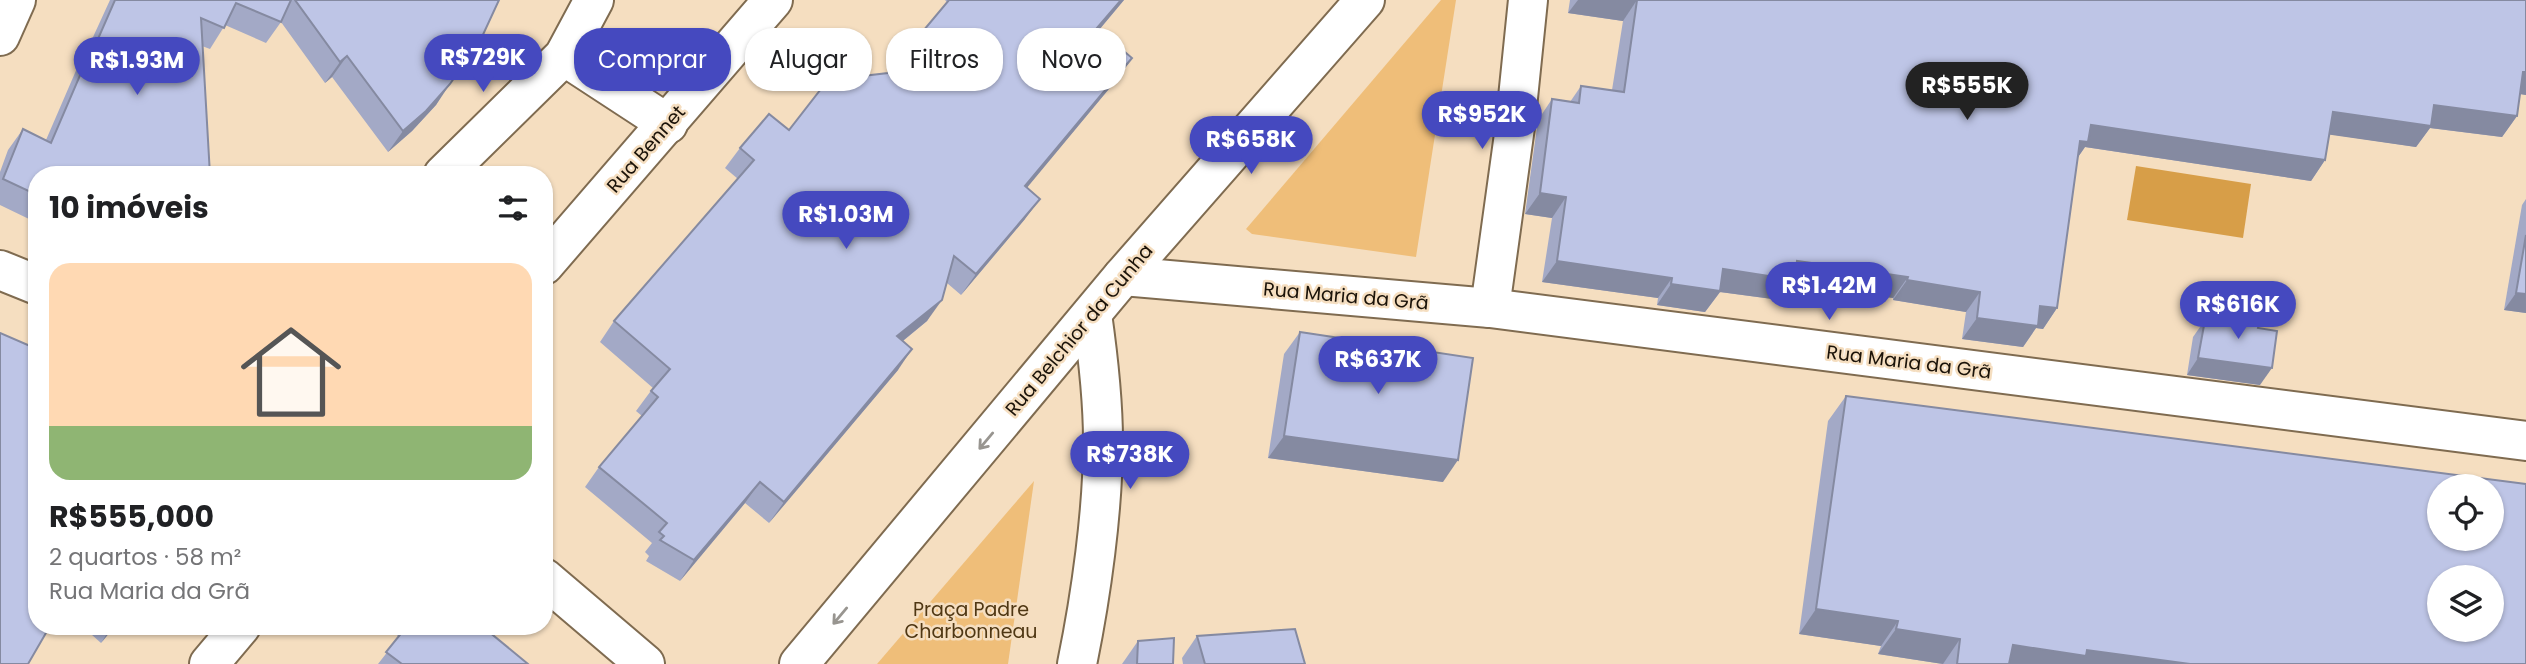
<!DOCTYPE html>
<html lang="pt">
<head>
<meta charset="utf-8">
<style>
  body { margin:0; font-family:Poppins,sans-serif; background:#f6f6f6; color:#202124; height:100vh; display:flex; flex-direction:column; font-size:26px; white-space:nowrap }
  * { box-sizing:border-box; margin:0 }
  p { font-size:23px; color:#757577 }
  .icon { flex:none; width:38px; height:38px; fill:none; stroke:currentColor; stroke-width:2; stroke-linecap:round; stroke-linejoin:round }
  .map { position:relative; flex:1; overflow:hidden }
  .details { position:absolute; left:28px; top:166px; width:525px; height:469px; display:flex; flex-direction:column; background:#fff; border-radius:28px; box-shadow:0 2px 5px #0004 }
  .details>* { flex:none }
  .hud { position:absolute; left:574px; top:28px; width:665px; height:63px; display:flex; gap:14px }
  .fabs { position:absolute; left:2427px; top:474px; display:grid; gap:14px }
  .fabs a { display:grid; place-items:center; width:77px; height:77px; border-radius:50%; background:#fff; box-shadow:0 2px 5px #0004; font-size:35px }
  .price { position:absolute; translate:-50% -60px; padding:0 16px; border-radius:24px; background:#4549bf; color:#fff; font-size:23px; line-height:46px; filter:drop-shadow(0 2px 4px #0008) }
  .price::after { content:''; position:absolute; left:50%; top:42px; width:21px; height:16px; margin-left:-10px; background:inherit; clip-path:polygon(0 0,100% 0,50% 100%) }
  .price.on { background:#222; color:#fff }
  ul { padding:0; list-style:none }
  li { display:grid; align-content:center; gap:14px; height:371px; padding:0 21px }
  li span { display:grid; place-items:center; height:217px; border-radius:21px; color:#555 }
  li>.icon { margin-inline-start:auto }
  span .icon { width:126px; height:126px; fill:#fffc; stroke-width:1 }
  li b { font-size:30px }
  h2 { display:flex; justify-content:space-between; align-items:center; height:84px; padding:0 21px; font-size:30px }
  .chip { padding:0 24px; border-radius:28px; background:#fff; box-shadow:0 2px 5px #0004; font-size:24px; line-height:63px }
  .chip.on { background:#4549bf; color:#fff }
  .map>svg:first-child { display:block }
</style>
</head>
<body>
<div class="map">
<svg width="2526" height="664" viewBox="0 0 2526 664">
  <rect width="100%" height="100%" fill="#f5dec0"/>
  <g fill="#efbe79">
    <path d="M 1441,0 L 1456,0 L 1416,257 L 1252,234 L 1246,229 Z"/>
    <path d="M 1034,481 L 1008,664 L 877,664 Z"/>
  </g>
  <path fill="#d79e48" d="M 2136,166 L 2251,184 L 2243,238 L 2127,220 Z"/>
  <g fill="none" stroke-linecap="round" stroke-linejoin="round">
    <g stroke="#7f6b50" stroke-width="42">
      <g id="street">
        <path d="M 0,36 L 16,0"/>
        <path d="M 564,56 L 668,124"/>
        <path d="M 443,175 L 564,56 L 594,0"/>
        <path d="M 544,265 L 773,0"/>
        <path d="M 0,270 L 37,285"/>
        <path d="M 1123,276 L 1490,308 L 2526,441"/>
        <path d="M 1490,308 L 1515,127 L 1528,0"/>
        <path d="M 544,578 L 645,664"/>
        <path d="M 209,664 L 241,626"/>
        <path d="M 799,664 L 1123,276 L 1365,0"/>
        <path d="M 1077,664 C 1091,596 1103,511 1103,441 C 1103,398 1098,356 1092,314"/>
      </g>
    </g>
    <use href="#street" stroke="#fff" stroke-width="38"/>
  </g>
  <g fill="#a3a9c6">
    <path d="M 110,0 L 499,0 L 436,105 L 412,131 L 388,152 L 332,77 L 325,83 L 281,22 L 266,43 L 225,25 L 210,49 L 202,46 L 210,175 L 37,175 L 37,209 L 29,219 L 0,205 L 0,172 L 8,150 L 23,129 L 46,140 L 81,59 L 88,48 Z"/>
    <path d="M 945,0 L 1124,0 L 1099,30 L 1132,58 L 1118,78 L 1027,187 L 1025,219 L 961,295 L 947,283 L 927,321 L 903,341 L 898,370 L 769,523 L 745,503 L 680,581 L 646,561 L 649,556 L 645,552 L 652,543 L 585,487 L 599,467 L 642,416 L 636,411 L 653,388 L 600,342 L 614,321 L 738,179 L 725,168 L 740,148 L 789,130 L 888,73 L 947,2 Z"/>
    <path d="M 1570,0 L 2526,0 L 2526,95 L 2520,94 L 2517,116 L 2502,137 L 2430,128 L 2416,147 L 2329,134 L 2325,160 L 2311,181 L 2085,147 L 2078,157 L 2057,308 L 2043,329 L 2036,328 L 2023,347 L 1962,339 L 1966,312 L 1893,300 L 1893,298 L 1792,283 L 1780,300 L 1720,292 L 1705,312 L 1657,305 L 1658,298 L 1542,282 L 1552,218 L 1525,214 L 1538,120 L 1552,99 L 1570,102 L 1581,86 L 1612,90 L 1623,21 L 1568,13 Z"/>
    <path d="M 2526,199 L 2526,313 L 2504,310 L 2522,205 Z"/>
    <path d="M 2217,311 L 2258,328 L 2260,385 L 2187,375 L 2193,337 L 2205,320 L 2211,321 Z"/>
    <path d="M 1300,332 L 1443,482 L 1268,458 L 1284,354 Z"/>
    <path d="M 1846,396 L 2526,664 L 1943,664 L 1878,654 L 1881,646 L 1799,634 L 1828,421 Z"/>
    <path d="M 82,626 L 115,626 L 101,643 Z"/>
    <path d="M 387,626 L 494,626 L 490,632 L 528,664 L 378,664 L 399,637 Z"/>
    <path d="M 1197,636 L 1305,664 L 1183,664 L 1182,658 Z"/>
    <path d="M 1138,641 L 1173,664 L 1122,664 Z"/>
  </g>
  <g fill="#858aa1">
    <path d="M 1121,0 L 1124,0 L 1083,49 L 1097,28 Z"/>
    <path d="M 1578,0 L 1637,0 L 1623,21 L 1568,13 Z"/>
    <path d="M 347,56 L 332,77 L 325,83 L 340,62 Z"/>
    <path d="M 1132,58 L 1118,78 L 1011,207 L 1025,186 Z"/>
    <path d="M 2523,72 L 2526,72 L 2526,95 L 2508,92 Z"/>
    <path d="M 450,84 L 436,105 L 412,131 L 388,152 L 403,131 Z"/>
    <path d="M 2434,105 L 2517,116 L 2502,137 L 2430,128 L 2416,147 L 2318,133 L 2333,112 Z"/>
    <path d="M 2091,125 L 2325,160 L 2311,181 L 2085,147 L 2074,163 L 2066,162 Z"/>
    <path d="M 1540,193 L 1566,197 L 1552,218 L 1525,214 Z"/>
    <path d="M 1040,199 L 1025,219 L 961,295 L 976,274 Z"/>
    <path d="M 1557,261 L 1672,278 L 1658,298 L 1542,282 Z"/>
    <path d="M 1797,261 L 1908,277 L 1893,298 L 1792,283 L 1780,300 L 1720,292 L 1705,312 L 1657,305 L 1671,284 L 1723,269 Z"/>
    <path d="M 1907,280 L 1980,292 L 1966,312 L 1893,300 Z"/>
    <path d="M 2516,293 L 2526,294 L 2526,313 L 2504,310 Z"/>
    <path d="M 942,300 L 927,321 L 883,357 L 897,336 Z"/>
    <path d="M 2040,306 L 2057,308 L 2043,329 L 2036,328 L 2023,347 L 1962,339 L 1977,318 Z"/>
    <path d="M 912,349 L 898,370 L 769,523 L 784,502 Z"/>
    <path d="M 2198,358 L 2272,368 L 2260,385 L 2187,375 Z"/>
    <path d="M 1284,436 L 1458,460 L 1443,482 L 1268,458 Z"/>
    <path d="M 760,482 L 745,503 L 680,581 L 694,560 Z"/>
    <path d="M 1816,609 L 1898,621 L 1881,646 L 1799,634 Z"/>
    <path d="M 112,626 L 115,626 L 101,643 Z"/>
    <path d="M 1896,629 L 1960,639 L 1943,664 L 1878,654 Z"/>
    <path d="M 2013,645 L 2087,650 L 2190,664 L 1999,664 Z"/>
  </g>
  <g fill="#bec5e6" stroke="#858aa1" stroke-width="2" fill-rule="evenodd">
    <path d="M 115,0 L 291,0 L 281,22 L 236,3 L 224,28 L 201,18 L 210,175 L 64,175 L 55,171 L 53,175 L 37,175 L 37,195 L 3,179 L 23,129 L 51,143 L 96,38 L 98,39 Z"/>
    <path d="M 295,0 L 499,0 L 481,39 L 450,84 L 426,111 L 403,131 L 347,56 L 340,62 Z"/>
    <path d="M 949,0 L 1121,0 L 1097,28 L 1132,58 L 1025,186 L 1040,199 L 976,274 L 954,256 L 942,300 L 897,336 L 912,349 L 784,502 L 760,482 L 694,560 L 660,540 L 664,536 L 659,532 L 667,523 L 599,467 L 658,397 L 651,391 L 670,369 L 614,321 L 754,160 L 740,148 L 769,114 L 789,130 L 828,80 L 888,73 Z"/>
    <path d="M 1637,0 L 2526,0 L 2526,72 L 2523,72 L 2517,116 L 2434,105 L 2431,126 L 2333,112 L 2325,160 L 2091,125 L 2088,142 L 2080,141 L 2057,308 L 2040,306 L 2038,326 L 1977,318 L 1980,292 L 1907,280 L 1908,277 L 1797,261 L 1795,280 L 1723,269 L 1720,291 L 1671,284 L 1672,278 L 1557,261 L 1566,197 L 1540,193 L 1552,99 L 1579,103 L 1581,86 L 1624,92 Z"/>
    <path d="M 2526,235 L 2526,294 L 2516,293 Z"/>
    <path d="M 2217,311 L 2260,318 L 2258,328 L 2277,331 L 2272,368 L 2198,358 L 2205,320 L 2215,322 Z"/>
    <path d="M 1300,332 L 1473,358 L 1458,460 L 1284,436 Z"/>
    <path d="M 0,333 L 37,349 L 37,626 L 50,626 L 28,664 L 0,664 Z"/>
    <path d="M 1846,396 L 2526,484 L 2526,664 L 2190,664 L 2087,650 L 2086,656 L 2013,645 L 2009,664 L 1957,664 L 1960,639 L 1896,629 L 1898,621 L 1816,609 ZM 2440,486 L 2492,486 L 2492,539 L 2440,539 ZM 2440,578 L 2492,578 L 2492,630 L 2440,630 Z"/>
    <path d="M 407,626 L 492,626 L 488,631 L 528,664 L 402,664 L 386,652 Z"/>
    <path d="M 1295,629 L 1305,664 L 1205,664 L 1197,636 Z"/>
    <path d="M 1174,638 L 1173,664 L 1137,664 L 1138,641 Z"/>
  </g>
  <defs><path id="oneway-shaft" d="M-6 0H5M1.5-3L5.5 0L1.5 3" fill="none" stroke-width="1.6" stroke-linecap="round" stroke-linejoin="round" transform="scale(1.75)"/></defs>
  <g stroke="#989590">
    <use href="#oneway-shaft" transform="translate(986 441) rotate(130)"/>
    <use href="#oneway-shaft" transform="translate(840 616) rotate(130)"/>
  </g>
  <g text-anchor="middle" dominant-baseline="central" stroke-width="5" stroke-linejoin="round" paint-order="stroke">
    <g font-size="19" fill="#1b1309" stroke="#f5dec0">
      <text transform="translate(646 149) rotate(-49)">Rua Bennet</text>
      <text transform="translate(1346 296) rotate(5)">Rua Maria da Grã</text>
      <text transform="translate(1079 330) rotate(-50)">Rua Belchior da Cunha</text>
      <text transform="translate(1909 362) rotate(7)">Rua Maria da Grã</text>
    </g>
    <g font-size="19" fill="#4f3713" stroke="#f5dec0">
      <text x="971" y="609">Praça Padre<tspan x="971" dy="22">Charbonneau</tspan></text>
    </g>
  </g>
</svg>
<div class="fabs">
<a><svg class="icon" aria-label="locate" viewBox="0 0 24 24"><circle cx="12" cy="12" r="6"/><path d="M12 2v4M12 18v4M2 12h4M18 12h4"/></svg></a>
<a><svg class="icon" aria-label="layers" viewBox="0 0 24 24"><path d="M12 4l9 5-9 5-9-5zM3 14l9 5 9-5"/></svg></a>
</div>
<b class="price" style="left:483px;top:94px">R$729K</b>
<b class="price" style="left:137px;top:97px">R$1.93M</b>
<b class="price on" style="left:1967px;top:122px">R$555K</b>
<b class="price" style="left:1482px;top:151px">R$952K</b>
<b class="price" style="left:1251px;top:176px">R$658K</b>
<b class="price" style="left:846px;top:251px">R$1.03M</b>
<b class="price" style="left:1829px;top:322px">R$1.42M</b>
<b class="price" style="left:2238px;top:341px">R$616K</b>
<b class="price" style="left:1378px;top:396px">R$637K</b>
<b class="price" style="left:1130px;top:491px">R$738K</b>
<div class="hud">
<a class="chip on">Comprar</a>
<a class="chip">Alugar</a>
<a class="chip">Filtros</a>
<a class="chip">Novo</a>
</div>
<section class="details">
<h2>10 imóveis<svg class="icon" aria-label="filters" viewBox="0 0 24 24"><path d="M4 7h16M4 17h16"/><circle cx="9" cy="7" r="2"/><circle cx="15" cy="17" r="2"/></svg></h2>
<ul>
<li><span style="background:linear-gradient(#ffd9b3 75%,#8fb573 0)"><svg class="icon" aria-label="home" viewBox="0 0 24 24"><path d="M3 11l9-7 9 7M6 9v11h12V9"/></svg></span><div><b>R$555,000</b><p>2 quartos · 58 m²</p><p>Rua Maria da Grã</p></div></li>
</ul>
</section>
</div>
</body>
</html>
